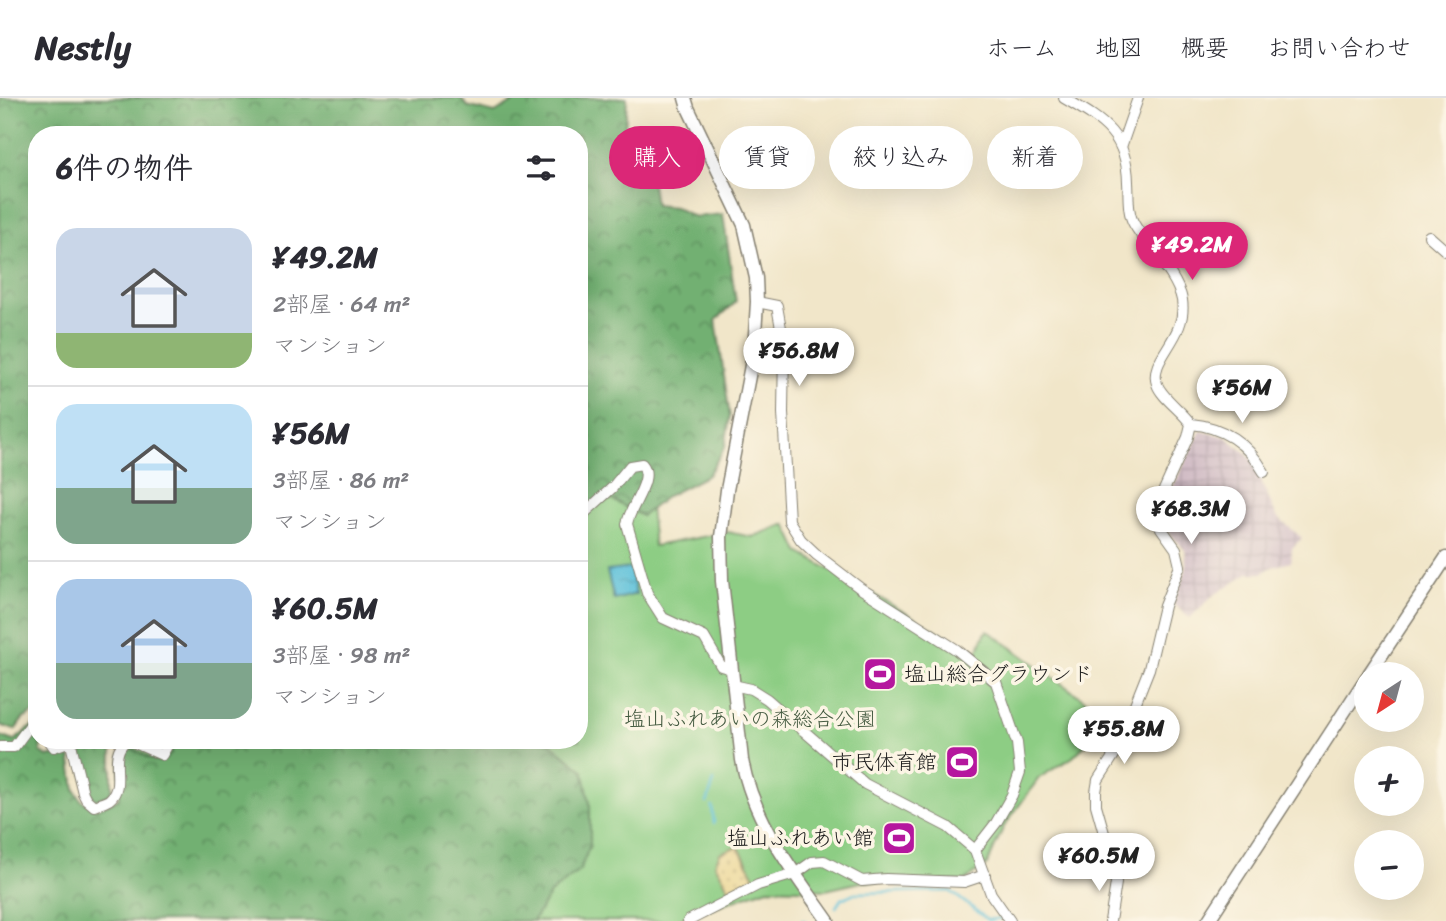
<!DOCTYPE html>
<html lang="ja">
<head>
<meta charset="utf-8">
<style>
  body { margin:0; font-family:Sriracha,"Klee One",sans-serif; background:#f2f2f3; color:#2b2b33; height:100vh; display:flex; flex-direction:column; font-size:26px; white-space:nowrap }
  * { box-sizing:border-box; margin:0 }
  p { font-size:23px; color:#7c7c81 }
  .icon { flex:none; width:38px; height:38px; fill:none; stroke:currentColor; stroke-width:2; stroke-linecap:round; stroke-linejoin:round }
  .map { position:relative; flex:1; overflow:hidden }
  .side { position:absolute; left:28px; top:28px; width:560px; height:623px; display:flex; flex-direction:column; background:#fff; border-radius:28px; box-shadow:0 7px 28px #0002 }
  .side>* { flex:none }
  .hud { position:absolute; left:609px; top:28px; width:665px; height:63px; display:flex; gap:14px }
  .needle { width:46px; rotate:216deg }
  .fabs { position:absolute; left:1354px; top:564px; display:grid; gap:14px }
  .fabs a { display:grid; place-items:center; width:70px; height:70px; border-radius:50%; background:#fff; box-shadow:0 7px 28px #0002; font-size:35px }
  .price { position:absolute; translate:-50% -60px; padding:0 16px; border-radius:24px; background:#fff; color:#222; font-size:23px; line-height:46px; filter:drop-shadow(0 2px 4px #0008) }
  .price::after { content:''; position:absolute; left:50%; top:42px; width:21px; height:16px; margin-left:-10px; background:inherit; clip-path:polygon(0 0,100% 0,50% 100%) }
  .price.on { background:#db2777; color:#fff }
  ul { padding:0; list-style:none }
  li { display:flex; align-items:center; gap:21px; height:175px; padding:0 28px }
  li+li { border-top:2px solid #e1e1e2 }
  li span { display:grid; place-items:center; flex:none; width:196px; height:140px; border-radius:21px; color:#555 }
  li>.icon { margin-inline-start:auto }
  span .icon { width:84px; height:84px; fill:#fffc; stroke-width:1 }
  li b { font-size:30px }
  h2 { display:flex; justify-content:space-between; align-items:center; height:84px; padding:0 28px; font-size:30px }
  .tag { padding:0 24px; border-radius:32px; background:#fff; box-shadow:0 7px 28px #0002; font-size:24px; line-height:63px }
  .tag.on { background:#db2777; color:#fff }
  header { display:flex; align-items:center; gap:42px; box-sizing:border-box; height:98px; padding:0 35px; background:#fff; border-bottom:2px solid #e1e1e2 }
  header strong { font-size:33px }
  nav { display:flex; gap:38px; margin-inline-start:auto; font-size:24px }
  .map>svg:first-child { display:block }
</style>
</head>
<body>
<header>
<strong>Nestly</strong>
<nav><a>ホーム</a><a>地図</a><a>概要</a><a>お問い合わせ</a></nav>
</header>
<div class="map">
<svg width="1446" height="823" viewBox="0 0 1446 823">
  <defs>
    <pattern id="industrial-grid" width="8" height="8" patternUnits="userSpaceOnUse" patternTransform="scale(1.75)"><rect width="8" height="8" fill="#d2bdc6"/><path d="M0 4h8M4 0v8" fill="none" stroke="#b4a2aa"/></pattern>
    <pattern id="forest-crowns" width="20" height="18" patternUnits="userSpaceOnUse" patternTransform="scale(1.75)"><rect width="20" height="18" fill="#72b072"/><path d="M2 6a3 3 0 1 1 6 0M12 15a3 3 0 1 1 6 0" fill="none" stroke="#5d8e5d"/></pattern>
    <pattern id="sand-dots" width="8" height="8" patternUnits="userSpaceOnUse" patternTransform="scale(1.75)"><rect width="8" height="8" fill="#eeda9e"/><path d="M2 2h.1M6 6h.1" fill="none" stroke="#ccba88" stroke-width="1.8" stroke-linecap="round"/></pattern>
    <pattern id="water-ripples" width="26" height="14" patternUnits="userSpaceOnUse" patternTransform="scale(1.75)"><rect width="26" height="14" fill="#5dc1da"/><path d="M2 4q2-2 4 0t4 0M15 11q2-2 4 0t4 0" fill="none" stroke="#50a5ba"/></pattern>
  </defs>
  <rect width="100%" height="100%" fill="#fcf5e5"/>
  <filter id="ink" filterUnits="userSpaceOnUse"><feTurbulence type="fractalNoise" baseFrequency=".0143" numOctaves="2"/><feDisplacementMap in="SourceGraphic" scale="14" xChannelSelector="R" yChannelSelector="G"/><feConvolveMatrix kernelMatrix="1 2 1 2 8 2 1 2 1" color-interpolation-filters="sRGB"/></filter>
  <filter id="wash" filterUnits="userSpaceOnUse"><feTurbulence type="fractalNoise" baseFrequency=".00686" numOctaves="4" result="noise"/><feDisplacementMap in="SourceGraphic" scale="28" xChannelSelector="R" yChannelSelector="G"/><feGaussianBlur stdDeviation="1.57" result="paint"/><feColorMatrix in="noise" values="0 0 0 0 0 0 0 0 0 0 0 0 0 0 0 0 0 1.4 0 .05"/><feComposite in="paint" operator="in"/></filter>
  <g filter="url(#wash)">
    <rect width="100%" height="100%" fill="#f1e6c9"/>
    <path fill="url(#industrial-grid)" d="M 1201,333 L 1226,339 L 1247,356 L 1259,370 L 1262,385 L 1277,419 L 1302,440 L 1292,450 L 1291,464 L 1272,469 L 1262,475 L 1248,475 L 1211,499 L 1190,520 L 1173,506 L 1186,472 L 1186,463 L 1185,452 L 1168,433 L 1163,415 L 1165,404 Z"/>
    <path fill="#8dcd84" stroke="#547450" stroke-width="2" d="M 646,371 L 654,448 L 728,434 L 752,439 L 786,426 L 799,454 L 976,555 L 987,532 L 1100,613 L 1100,632 L 1073,659 L 1039,680 L 1003,730 L 987,767 L 964,783 L 861,784 L 826,792 L 768,790 L 674,823 L 456,823 L 167,704 L 128,642 L 579,642 L 579,377 Z"/>
    <g fill="url(#forest-crowns)" stroke="#476647" stroke-width="2">
      <path d="M 0,0 L 461,0 L 467,8 L 495,15 L 520,0 L 627,0 L 625,31 L 634,52 L 650,71 L 655,107 L 675,109 L 694,119 L 723,116 L 736,204 L 716,222 L 730,319 L 725,349 L 708,377 L 667,398 L 642,418 L 611,401 L 579,412 L 579,37 L 37,37 L 37,613 L 23,621 L 15,632 L 0,627 Z"/>
      <path d="M 37,624 L 37,642 L 40,642 L 41,654 L 47,659 L 56,657 L 69,649 L 75,692 L 81,702 L 97,711 L 119,700 L 120,658 L 124,647 C 142,650 156,676 171,655 L 170,642 L 546,642 L 583,672 L 590,705 L 590,747 L 580,772 L 550,796 L 533,823 L 0,823 L 0,638 L 14,643 Z"/>
      <path d="M 78,642 L 116,642 L 112,649 L 112,692 L 109,697 L 96,702 C 81,693 83,663 81,645 Z"/>
    </g>
    <path fill="url(#sand-dots)" stroke="#857b5d" stroke-width="2" d="M 738,748 L 755,779 L 729,791 L 715,766 L 720,755 Z"/>
    <path fill="url(#water-ripples)" stroke="#3c6e7b" stroke-width="2" d="M 631,470 L 636,496 L 614,502 L 607,473 Z"/>
    <g fill="none" stroke-linecap="round" stroke-linejoin="round">
      <g stroke="#5dc1da" stroke-width="2.5">
        <path d="M 707,705 L 714,683"/>
        <path d="M 712,709 L 714,725"/>
        <path d="M 836,809 L 841,801 L 855,795 L 950,793 L 988,822 L 1002,820"/>
        <path d="M 802,823 L 805,823"/>
      </g>
    </g>
  </g>
  <g filter="url(#ink)">
    <g fill="none" stroke-linecap="round" stroke-linejoin="round">
      <g stroke="#868172" stroke-width="12">
        <g id="minor">
          <path d="M 1064,0 C 1101,22 1127,35 1128,84 C 1129,97 1127,114 1134,126 C 1147,149 1177,176 1182,202 C 1188,240 1148,260 1157,286 C 1161,299 1182,313 1191,326 L 1188,339 L 1155,412 L 1161,430 L 1176,451 L 1180,468 L 1164,508 L 1149,571 L 1116,654 L 1098,682 L 1096,694 L 1096,707 L 1113,767 L 1116,785 L 1110,823"/>
          <path d="M 1121,49 L 1138,0"/>
          <path d="M 1429,138 L 1446,153"/>
          <path d="M 757,204 L 777,208 L 784,247 L 783,315 L 789,423 L 801,442 L 817,457 L 860,490 L 957,552 L 996,584 L 1017,645 L 1020,674 L 1012,697 L 996,725 L 975,752"/>
          <path d="M 1191,326 C 1224,329 1248,346 1264,374"/>
          <path d="M 579,420 L 612,390 L 630,368 L 642,366 C 655,381 630,407 627,426 L 647,495 L 663,520 L 704,539 L 721,568 L 731,571"/>
          <path d="M 733,587 L 751,591 L 767,601 L 865,686 L 948,729 L 975,752 L 991,796 L 1010,823"/>
          <path d="M 49,642 L 54,649 L 68,644 L 71,646 L 83,695 L 86,701 L 94,708 C 98,706 107,704 110,701 C 127,686 106,657 127,642"/>
          <path d="M 128,642 L 162,657 L 168,646 L 167,642"/>
          <path d="M 0,649 L 14,649 L 37,618"/>
          <path d="M 688,823 L 758,787 L 795,776 L 812,764 L 824,763 L 862,783 L 886,781 L 964,784 L 985,777"/>
        </g>
      </g>
      <g stroke="#868172" stroke-width="15">
        <g id="tertiary">
          <path d="M 685,0 L 688,10 L 744,127 L 756,180 L 757,204 L 754,252 L 727,392 L 721,439 L 722,483 L 742,662 C 753,723 793,773 828,823"/>
          <path d="M 1369,576 L 1446,460"/>
          <path d="M 1208,823 L 1367,579"/>
        </g>
      </g>
      <use href="#minor" stroke="#fff" stroke-width="10"/>
      <use href="#tertiary" stroke="#fff" stroke-width="12"/>
    </g>
  </g>
  <defs>
    <g id="stadium-square" transform="scale(1.75)"><rect x="-9" y="-9" width="18" height="18" rx="4" fill="#b5179e" stroke="#fcf5e5"/><path d="M0-5a6.5 5 0 1 0 0 10a6.5 5 0 1 0 0-10ZM-3.5-1.8h7v3.6h-7Z" fill="#fff"/></g>
  </defs>
  <g fill-rule="evenodd">
    <use href="#stadium-square" x="880" y="576"/>
    <use href="#stadium-square" x="962" y="664"/>
    <use href="#stadium-square" x="899" y="740"/>
  </g>
  <g text-anchor="middle" dominant-baseline="central" stroke-width="7" stroke-linejoin="round" paint-order="stroke">
    <g font-size="21" fill="#1c1c1c" stroke="#fcf5e5" text-anchor="end">
      <text x="904" y="576" text-anchor="start">塩山総合グラウンド</text>
      <text x="937" y="664">市民体育館</text>
      <text x="874" y="740">塩山ふれあい館</text>
    </g>
    <g font-size="21" fill="#445a40" stroke="#fcf5e5">
      <text x="750" y="621">塩山ふれあいの森総合公園</text>
    </g>
  </g>
</svg>
<div class="fabs">
<a><svg class="needle" viewBox="-14 -14 28 28"><path d="M0-13l5 13h-10z" fill="#e53935"/><path d="M0 13l5-13h-10z" fill="#7c7c81"/></svg></a>
<a>+</a>
<a>−</a>
</div>
<b class="price on" style="left:1192px;top:184px">¥49.2M</b>
<b class="price" style="left:799px;top:290px">¥56.8M</b>
<b class="price" style="left:1242px;top:327px">¥56M</b>
<b class="price" style="left:1191px;top:448px">¥68.3M</b>
<b class="price" style="left:1124px;top:668px">¥55.8M</b>
<b class="price" style="left:1099px;top:795px">¥60.5M</b>
<div class="hud">
<a class="tag on">購入</a>
<a class="tag">賃貸</a>
<a class="tag">絞り込み</a>
<a class="tag">新着</a>
</div>
<section class="side">
<h2>6件の物件<svg class="icon" aria-label="filters" viewBox="0 0 24 24"><path d="M4 7h16M4 17h16"/><circle cx="9" cy="7" r="2"/><circle cx="15" cy="17" r="2"/></svg></h2>
<ul>
<li><span style="background:linear-gradient(#c9d6e8 75%,#8fb573 0)"><svg class="icon" aria-label="home" viewBox="0 0 24 24"><path d="M3 11l9-7 9 7M6 9v11h12V9"/></svg></span><div><b>¥49.2M</b><p>2部屋 · 64 m²</p><p>マンション</p></div></li>
<li><span style="background:linear-gradient(#bfe0f5 60%,#7fa58c 0)"><svg class="icon" aria-label="home" viewBox="0 0 24 24"><path d="M3 11l9-7 9 7M6 9v11h12V9"/></svg></span><div><b>¥56M</b><p>3部屋 · 86 m²</p><p>マンション</p></div></li>
<li><span style="background:linear-gradient(#a9c7e8 60%,#7fa58c 0)"><svg class="icon" aria-label="home" viewBox="0 0 24 24"><path d="M3 11l9-7 9 7M6 9v11h12V9"/></svg></span><div><b>¥60.5M</b><p>3部屋 · 98 m²</p><p>マンション</p></div></li>
</ul>
</section>
</div>
</body>
</html>
